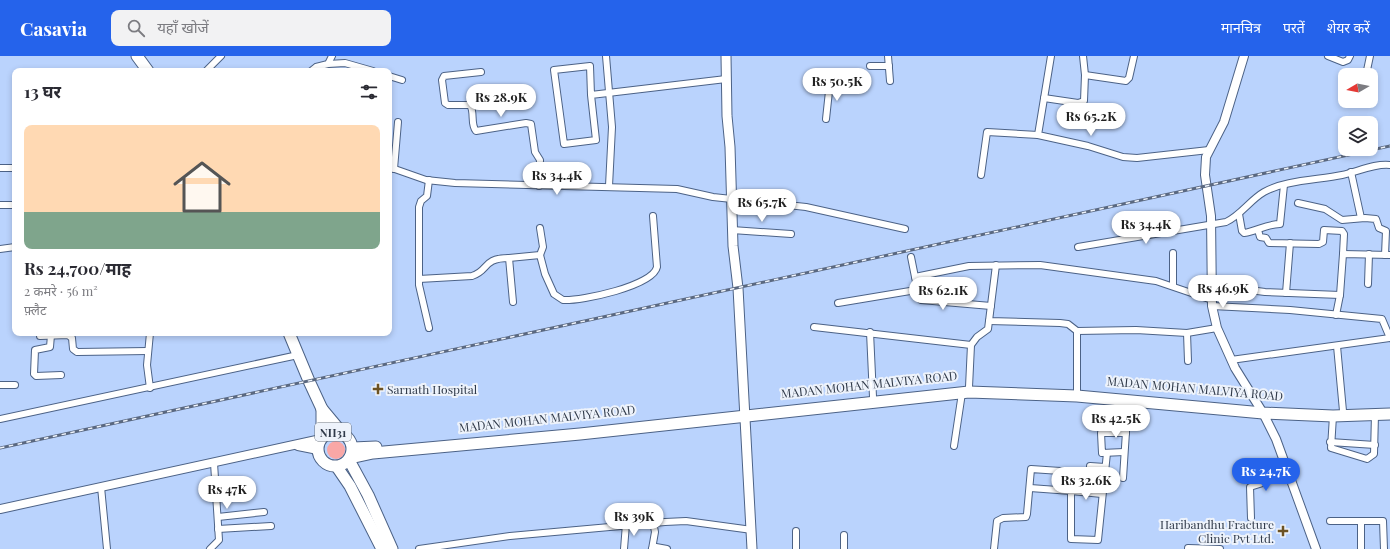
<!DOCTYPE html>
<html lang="hi">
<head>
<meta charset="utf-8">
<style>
  body { margin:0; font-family:"Playfair Display","Noto Sans Devanagari",serif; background:#f2f2f3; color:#2b2b33; height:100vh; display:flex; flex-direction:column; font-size:15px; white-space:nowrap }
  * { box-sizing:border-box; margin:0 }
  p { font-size:13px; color:#7c7c81 }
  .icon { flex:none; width:22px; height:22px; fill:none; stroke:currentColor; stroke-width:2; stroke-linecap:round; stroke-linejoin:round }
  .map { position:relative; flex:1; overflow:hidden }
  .sheet { position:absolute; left:12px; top:12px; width:380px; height:268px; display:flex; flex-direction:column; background:#fff; border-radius:8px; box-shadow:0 2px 6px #0003 }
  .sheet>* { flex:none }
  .needle { width:26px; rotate:260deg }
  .buttons { position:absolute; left:1338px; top:12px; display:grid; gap:8px }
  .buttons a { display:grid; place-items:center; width:40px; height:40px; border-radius:8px; background:#fff; box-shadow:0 2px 6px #0003; font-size:20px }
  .price { position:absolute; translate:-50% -34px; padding:0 9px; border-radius:14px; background:#fff; color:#222; font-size:13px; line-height:26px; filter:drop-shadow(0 1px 2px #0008) }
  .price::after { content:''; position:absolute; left:50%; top:24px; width:12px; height:9px; margin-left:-6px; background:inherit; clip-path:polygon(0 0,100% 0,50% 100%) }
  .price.on { background:#2563eb; color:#fff }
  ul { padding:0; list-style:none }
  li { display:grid; align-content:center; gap:8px; height:212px; padding:0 12px }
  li+li { border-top:1px solid #e1e1e2 }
  li span { display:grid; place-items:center; height:124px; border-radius:8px; color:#555 }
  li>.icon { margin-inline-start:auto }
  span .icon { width:72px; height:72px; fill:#fffc; stroke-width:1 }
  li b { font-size:17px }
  h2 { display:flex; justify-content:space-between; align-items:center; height:48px; padding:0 12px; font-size:17px }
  header { display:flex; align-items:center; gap:24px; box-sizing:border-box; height:56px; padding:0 20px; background:#2563eb; color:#fff }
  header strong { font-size:19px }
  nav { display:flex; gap:22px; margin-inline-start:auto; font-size:14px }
  .search { width:280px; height:36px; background:#f2f2f3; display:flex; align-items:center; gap:10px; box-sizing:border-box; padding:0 14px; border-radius:8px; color:#7c7c81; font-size:15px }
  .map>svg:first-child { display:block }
</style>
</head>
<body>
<header>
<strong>Casavia</strong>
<div class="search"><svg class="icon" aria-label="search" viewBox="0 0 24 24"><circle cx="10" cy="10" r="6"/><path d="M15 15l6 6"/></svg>यहाँ खोजें</div>
<nav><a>मानचित्र</a><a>परतें</a><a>शेयर करें</a></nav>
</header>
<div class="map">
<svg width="1390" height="493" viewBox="0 0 1390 493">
  <rect width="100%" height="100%" fill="#bad3fd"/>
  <circle fill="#f9a7a6" cx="336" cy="394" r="9"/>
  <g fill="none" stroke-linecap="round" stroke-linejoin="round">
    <g stroke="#4c6286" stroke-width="8">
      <g id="street">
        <path d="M 606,0 L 612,71 L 609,130"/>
        <path d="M 888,0 L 890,25"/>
        <path d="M 1051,0 L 1038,79 L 1088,90 L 1123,101 L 1137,102 L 1209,94"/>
        <path d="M 1328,0 L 1343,6 L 1348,4 L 1350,0"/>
        <path d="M 328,8 L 345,7 L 373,15"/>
        <path d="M 870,10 L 889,10"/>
        <path d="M 206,15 L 221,0"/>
        <path d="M 311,15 L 316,11 L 328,8 L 332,0"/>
        <path d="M 481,16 L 444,20 L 442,24 L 445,47 L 448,49 L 470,49 C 475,56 470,68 476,75 L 526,67 L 531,68 L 535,96 L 540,104 L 539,130"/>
        <path d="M 1085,19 L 1126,25 L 1129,22 L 1134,0"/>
        <path d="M 1366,19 L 1370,0"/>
        <path d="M 389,20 L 402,24"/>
        <path d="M 591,39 L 590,10 L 554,14 L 564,88 L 596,84 L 591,39 L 726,23"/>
        <path d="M 1044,42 L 1078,47 L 1084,45 L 1085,19 L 1083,0"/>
        <path d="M 1343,45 L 1350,45"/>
        <path d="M 826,63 L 830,26"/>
        <path d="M 389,111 L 426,124 L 455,127 L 677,133 L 713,141 L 806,151 L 905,173"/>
        <path d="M 0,112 L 15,112"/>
        <path d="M 394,113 L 398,66"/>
        <path d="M 1351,116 L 1361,162"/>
        <path d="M 981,119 L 987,76 L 1038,79"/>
        <path d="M 1298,147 L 1325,153 L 1342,164 L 1365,162 L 1376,163 L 1379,172 L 1386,175 L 1385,199"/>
        <path d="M 0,149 L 15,149"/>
        <path d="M 1239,158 L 1242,175 L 1244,177 C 1257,175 1267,168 1280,168 L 1284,129"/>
        <path d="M 732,174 L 791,178"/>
        <path d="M 1258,174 L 1260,181 L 1266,182 L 1269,187 L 1319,188 L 1323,186 L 1324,174 L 1342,175 L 1344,178 L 1343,198"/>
        <path d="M 1078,191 L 1226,166 C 1241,159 1250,144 1264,136 C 1285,124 1319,124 1342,119 C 1357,116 1375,107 1390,109"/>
        <path d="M 0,193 L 15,191"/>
        <path d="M 1173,197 L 1173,230"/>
        <path d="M 540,199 L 545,218 L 554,238 L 563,244 C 582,245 653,230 657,211 L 653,160"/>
        <path d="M 911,201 L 915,221"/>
        <path d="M 509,202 L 540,199 L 543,191 L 540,172"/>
        <path d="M 996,209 L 989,265 L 1060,267 L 1068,268 L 1077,275"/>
        <path d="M 419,223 L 472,220 C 489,215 482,202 509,202 L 513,246"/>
        <path d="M 1368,228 L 1369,198"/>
        <path d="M 1211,229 L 1265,236 L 1340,239"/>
        <path d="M 917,233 L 918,240 L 921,244 L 991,250"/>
        <path d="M 1286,237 L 1290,187"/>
        <path d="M 838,247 L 916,234 L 917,231 L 915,221 L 969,210 L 1040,209 L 1156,225 L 1212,244"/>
        <path d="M 1212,250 L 1290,254 L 1382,263 L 1390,282"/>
        <path d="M 1336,259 L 1340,239 L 1343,198 L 1390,199"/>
        <path d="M 814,271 L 971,289"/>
        <path d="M 429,272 L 419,229 L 419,151 L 421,145 L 427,140 L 429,124"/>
        <path d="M 870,276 L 873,341"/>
        <path d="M 150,277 L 147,309 L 150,332"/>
        <path d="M 1187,277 L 1188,305"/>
        <path d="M 51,279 L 50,291 L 35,294 L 34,318 L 36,320 L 61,319"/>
        <path d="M 40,280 L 68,279 L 72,282 L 73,293 L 77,296 L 148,295"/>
        <path d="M 1337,290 L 1343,355"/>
        <path d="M 1231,304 L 1390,282"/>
        <path d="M 0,329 L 15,329"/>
        <path d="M 969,331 L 971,289 L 977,281 L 988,273 L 989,265"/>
        <path d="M 1077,335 L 1077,275 L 1136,274 L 1187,277 L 1217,272"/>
        <path d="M 1333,360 L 1331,392 L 1367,403 L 1374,398 L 1375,358"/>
        <path d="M 0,363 L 298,299"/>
        <path d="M 1330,386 L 1375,389"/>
        <path d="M 954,390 L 962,337"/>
        <path d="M 1124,396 L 1102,397 L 1101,377 L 1126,377"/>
        <path d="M 1072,416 L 1071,435 L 1102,438"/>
        <path d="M 1123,422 L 1128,345"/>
        <path d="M 101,431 L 107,493"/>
        <path d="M 1030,432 L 1071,435 L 1071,483 L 1098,484 L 1107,397"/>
        <path d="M 218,461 L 264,456"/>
        <path d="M 1251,462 L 1250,431 L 1266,426 L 1271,414 L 1286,409"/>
        <path d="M 1330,465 L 1383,465 L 1384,493"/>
        <path d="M 218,473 L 271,470"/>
        <path d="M 796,475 L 796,493"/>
        <path d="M 1188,492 L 1220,493"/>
        <path d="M 210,493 L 219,484 L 214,407"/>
        <path d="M 419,493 L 510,480 L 665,466 L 686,465 L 752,474"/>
        <path d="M 624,493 L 626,468"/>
        <path d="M 652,493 L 655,476 L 653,466"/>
        <path d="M 652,493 L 656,491 L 667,493"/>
        <path d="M 844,493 L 844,479"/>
        <path d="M 994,493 L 997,465 L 1003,462 L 1026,461 L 1027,458 L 1031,413 L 1090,417 L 1090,410 L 1105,411"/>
        <path d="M 1361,493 L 1361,465"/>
      </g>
    </g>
    <g stroke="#4c6286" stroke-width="10">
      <g id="secondary">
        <path d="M 1244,0 L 1224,66 L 1206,101 L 1205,119 L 1211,160 L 1212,250 L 1217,272 L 1235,312 L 1263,357 L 1276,383 L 1316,493"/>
        <path d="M 298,390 L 318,394"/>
        <path d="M 0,453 L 321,383"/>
      </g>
    </g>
    <g stroke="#4c6286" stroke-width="11">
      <path id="primary" d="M 726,0 L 727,60 L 730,91 L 733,190 L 738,232 L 752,493"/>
    </g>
    <g stroke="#4c6286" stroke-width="13">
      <g id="highway">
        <path d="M 137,0 L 148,15"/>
        <path d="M 289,277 L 309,325 L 322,353 L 342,377"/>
        <path d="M 322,353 L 322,381"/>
        <circle cx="335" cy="393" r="17"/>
        <path d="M 353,392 L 376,391"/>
        <path d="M 350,402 L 373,397 L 580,378 L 969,336 L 1077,340 L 1263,357 L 1333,360 L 1390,358"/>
        <path d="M 349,404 L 368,439 L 392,493"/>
        <path d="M 337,411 L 350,430 L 382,493"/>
      </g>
    </g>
    <use href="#street" stroke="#fff" stroke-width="6"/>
    <use href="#secondary" stroke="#fff" stroke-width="8"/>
    <use href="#primary" stroke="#fff" stroke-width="9"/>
    <use href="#highway" stroke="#fff" stroke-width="11"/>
    <g stroke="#5a6880" stroke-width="3">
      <path id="rail" d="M 0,392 L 1390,90"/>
    </g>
    <use href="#rail" stroke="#eef3fb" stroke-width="1.5" stroke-dasharray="4.5" stroke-linecap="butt"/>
  </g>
  <g fill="#6c5223" stroke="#eef3fb" stroke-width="1.5">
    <path d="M376 327h4v4h4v4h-4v4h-4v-4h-4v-4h4z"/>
    <path d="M1281 469h4v4h4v4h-4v4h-4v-4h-4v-4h4z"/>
  </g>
  <g text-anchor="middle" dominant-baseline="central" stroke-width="4" stroke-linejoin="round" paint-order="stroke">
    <rect fill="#eef3fb" stroke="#69727f" stroke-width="1" x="315" y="367" width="36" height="18" rx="3"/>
    <g font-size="11" font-weight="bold" fill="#303a4a">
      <text x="333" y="376">NH31</text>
    </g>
    <g font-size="12" fill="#303a4a" stroke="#eef3fb">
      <text transform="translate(869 328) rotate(-6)">MADAN MOHAN MALVIYA ROAD</text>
      <text transform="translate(1195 332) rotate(5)">MADAN MOHAN MALVIYA ROAD</text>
      <text transform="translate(547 362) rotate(-6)">MADAN MOHAN MALVIYA ROAD</text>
    </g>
    <g font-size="12" fill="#303a4a" stroke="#eef3fb" text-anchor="start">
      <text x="387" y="333">Sarnath Hospital</text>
      <text x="1274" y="468" text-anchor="end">Haribandhu Fracture<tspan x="1274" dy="14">Clinic Pvt Ltd.</tspan></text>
    </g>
  </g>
</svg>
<div class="buttons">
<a><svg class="needle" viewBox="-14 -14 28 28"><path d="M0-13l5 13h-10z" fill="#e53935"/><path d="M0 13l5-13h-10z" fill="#7c7c81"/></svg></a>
<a><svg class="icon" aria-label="layers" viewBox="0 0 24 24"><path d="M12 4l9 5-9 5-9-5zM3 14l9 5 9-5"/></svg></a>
</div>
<b class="price" style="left:837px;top:46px">Rs 50.5K</b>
<b class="price" style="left:501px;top:62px">Rs 28.9K</b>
<b class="price" style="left:1091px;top:81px">Rs 65.2K</b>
<b class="price" style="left:557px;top:140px">Rs 34.4K</b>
<b class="price" style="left:762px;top:167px">Rs 65.7K</b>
<b class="price" style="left:1146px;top:189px">Rs 34.4K</b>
<b class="price" style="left:1223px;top:253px">Rs 46.9K</b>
<b class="price" style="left:943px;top:255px">Rs 62.1K</b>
<b class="price" style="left:1116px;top:383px">Rs 42.5K</b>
<b class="price on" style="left:1266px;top:436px">Rs 24.7K</b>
<b class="price" style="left:1086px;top:445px">Rs 32.6K</b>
<b class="price" style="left:227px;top:454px">Rs 47K</b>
<b class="price" style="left:634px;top:481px">Rs 39K</b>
<section class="sheet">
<h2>13 घर<svg class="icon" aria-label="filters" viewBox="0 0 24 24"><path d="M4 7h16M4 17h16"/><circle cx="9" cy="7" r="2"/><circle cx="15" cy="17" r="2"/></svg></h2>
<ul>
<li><span style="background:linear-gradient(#ffd9b3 70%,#7fa58c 0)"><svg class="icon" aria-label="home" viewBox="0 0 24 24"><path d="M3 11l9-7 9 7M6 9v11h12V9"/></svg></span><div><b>Rs 24,700/माह</b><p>2 कमरे · 56 m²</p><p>फ़्लैट</p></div></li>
</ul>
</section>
</div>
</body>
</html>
